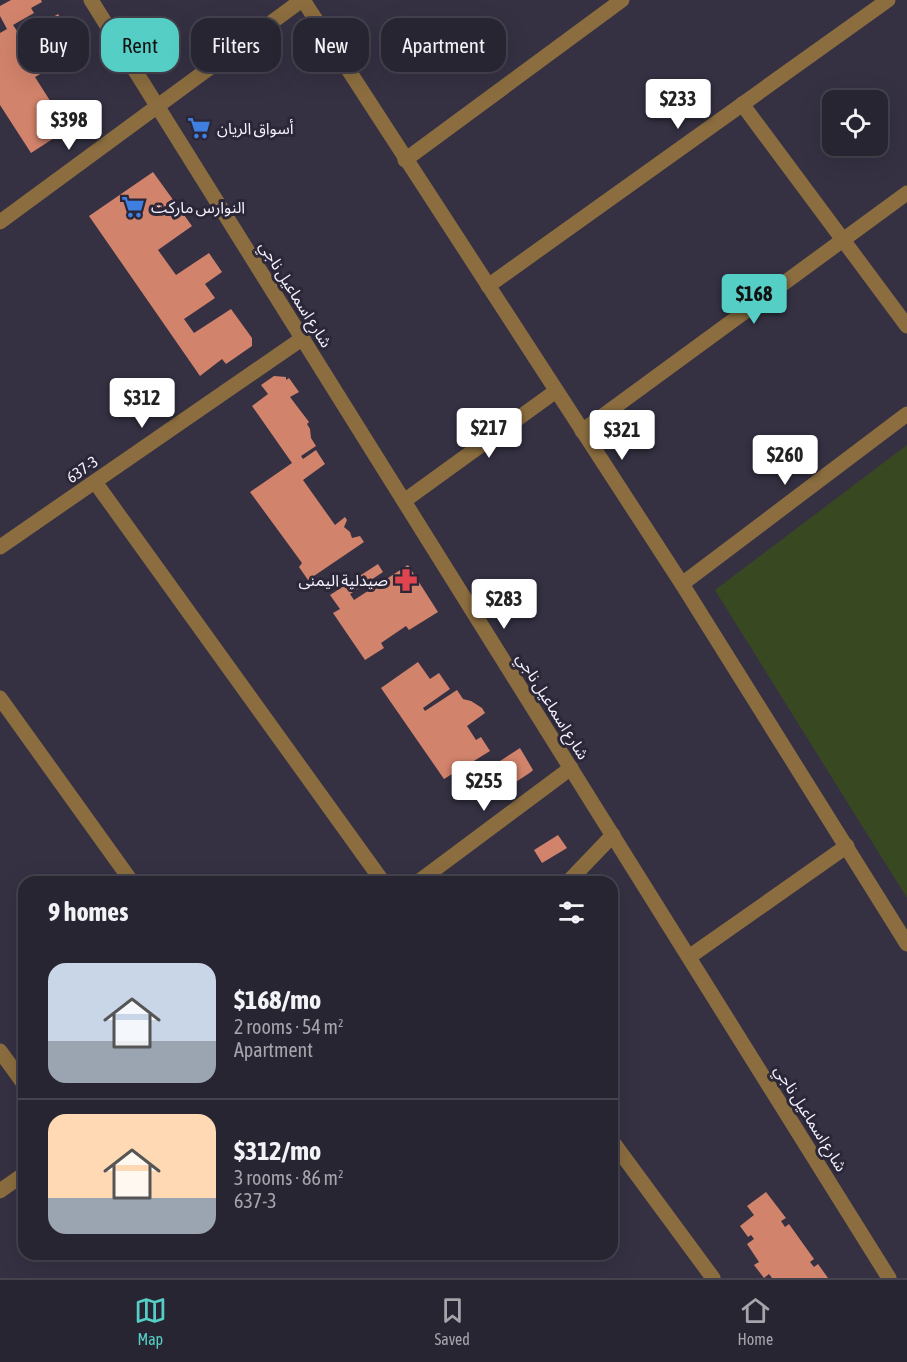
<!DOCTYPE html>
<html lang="en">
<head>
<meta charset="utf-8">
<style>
  body { margin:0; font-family:"Asap Condensed","Noto Sans Arabic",sans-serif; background:#34313e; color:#f1f3f6; height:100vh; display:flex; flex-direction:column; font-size:22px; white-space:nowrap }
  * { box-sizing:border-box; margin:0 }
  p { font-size:20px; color:#a5a5ac }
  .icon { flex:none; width:33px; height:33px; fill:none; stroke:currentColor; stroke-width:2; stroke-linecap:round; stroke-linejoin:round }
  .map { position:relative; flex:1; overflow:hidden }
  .details { position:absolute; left:18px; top:876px; width:600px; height:384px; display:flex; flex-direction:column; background:#282532; border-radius:18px; box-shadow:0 6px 24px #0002,0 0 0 2px #44424d }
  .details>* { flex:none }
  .top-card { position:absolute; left:18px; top:18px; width:600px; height:54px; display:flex; gap:12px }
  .fabs { position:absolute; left:822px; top:90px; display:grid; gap:12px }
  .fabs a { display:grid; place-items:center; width:66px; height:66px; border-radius:12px; background:#282532; box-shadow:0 6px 24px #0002,0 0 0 2px #44424d; font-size:30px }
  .price { position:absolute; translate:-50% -51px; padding:0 14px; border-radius:6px; background:#fff; color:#222; font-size:20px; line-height:39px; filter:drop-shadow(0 2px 3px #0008) }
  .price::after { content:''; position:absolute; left:50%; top:36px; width:18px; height:14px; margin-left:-9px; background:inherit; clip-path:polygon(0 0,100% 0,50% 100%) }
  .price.on { background:#55cec6; color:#111 }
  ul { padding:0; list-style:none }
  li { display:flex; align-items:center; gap:18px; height:150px; padding:0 30px }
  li+li { border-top:2px solid #44424d }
  li span { display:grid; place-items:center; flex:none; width:168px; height:120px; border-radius:18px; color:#555 }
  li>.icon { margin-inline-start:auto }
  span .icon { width:72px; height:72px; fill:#fffc; stroke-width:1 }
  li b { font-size:26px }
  h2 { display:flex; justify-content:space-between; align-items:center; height:72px; padding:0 30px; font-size:26px }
  .pill { padding:0 21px; border-radius:18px; background:#282532; box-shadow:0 6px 24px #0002,0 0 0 2px #44424d; font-size:21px; line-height:54px }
  .pill.on { background:#55cec6; color:#111 }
  .dock { display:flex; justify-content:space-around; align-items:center; height:84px; border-top:2px solid #44424d; background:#282532; font-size:16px; color:#a5a5ac }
  .dock a { display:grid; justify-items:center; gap:3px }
  .dock .on { color:#55cec6 }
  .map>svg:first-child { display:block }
</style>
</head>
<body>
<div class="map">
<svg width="907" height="1278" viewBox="0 0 907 1278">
  <rect width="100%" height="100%" fill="#353143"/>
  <path fill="#384921" d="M 907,445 L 907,898 L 715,590 Z"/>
  <g fill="#d2836b">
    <path d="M 11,0 L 41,0 L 42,2 L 31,8 L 34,13 L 13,25 L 17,31 L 20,29 L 24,35 L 58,14 L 70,33 L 57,41 L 60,42 L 64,48 L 61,53 L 71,56 L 35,77 L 68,129 L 31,153 L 0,105 L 0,33 L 7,29 L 0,16 L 0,6 Z"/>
    <path d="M 153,172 L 192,226 L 158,250 L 176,275 L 209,253 L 222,272 L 205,284 L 215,298 L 184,319 L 194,333 L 231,309 L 252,338 L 252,346 L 226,364 L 222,359 L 200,376 L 89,216 Z"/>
    <path d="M 274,376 L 286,377 L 286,380 L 289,378 L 299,392 L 290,397 L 309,422 L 307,424 L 310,429 L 311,438 L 316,446 L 301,456 L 303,459 L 316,450 L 325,464 L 303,480 L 335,525 L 345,517 L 347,520 L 344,527 L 350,532 L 352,538 L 360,536 L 364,542 L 308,580 L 299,567 L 302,563 L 250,492 L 292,463 L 252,406 L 268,394 L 261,385 Z"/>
    <path d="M 378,564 L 383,572 L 350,594 L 354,600 L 408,565 L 438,612 L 409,630 L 406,626 L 381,643 L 384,648 L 365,660 L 333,613 L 340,609 L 330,595 Z"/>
    <path d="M 418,662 L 430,679 L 439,673 L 450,689 L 423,708 L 425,711 L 457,690 L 463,699 L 471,701 L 482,708 L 485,713 L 467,726 L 476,740 L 481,737 L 490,751 L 469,764 L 473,770 L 461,777 L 457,771 L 444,779 L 381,688 Z"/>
    <path d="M 520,748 L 533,770 L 531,772 L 483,804 L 468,782 Z"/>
    <path d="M 558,835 L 567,848 L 542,863 L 534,850 Z"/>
    <path d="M 766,1192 L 786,1218 L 781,1221 L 785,1227 L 789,1224 L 814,1259 L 810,1262 L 814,1267 L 818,1264 L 828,1278 L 772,1278 L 769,1274 L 764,1278 L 754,1265 L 759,1262 L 747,1244 L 754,1239 L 751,1235 L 748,1237 L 740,1226 L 754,1215 L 747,1206 Z"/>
  </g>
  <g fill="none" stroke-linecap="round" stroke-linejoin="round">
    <g stroke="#8b6d3f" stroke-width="15">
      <path d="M 91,0 L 889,1278"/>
      <path d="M 303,0 L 682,584 L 907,944"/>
      <path d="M 742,104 L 907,326"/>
      <path d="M 405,160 L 622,0"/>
      <path d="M 0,222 L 302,0"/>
      <path d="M 488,286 L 888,0"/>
      <path d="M 582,431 L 907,193"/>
      <path d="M 95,482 L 383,882"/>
      <path d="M 404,501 L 556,391"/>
      <path d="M 0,547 L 303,338"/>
      <path d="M 682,584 L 907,414"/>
      <path d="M 0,698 L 132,882"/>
      <path d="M 418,882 L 571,768"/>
      <path d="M 568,882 L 613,835"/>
      <path d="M 689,957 L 847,846"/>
      <path d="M 0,1051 L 24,1084"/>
      <path d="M 612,1141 L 713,1278"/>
      <path d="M 0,1191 L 24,1174"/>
    </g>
  </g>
  <defs>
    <g id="supermarket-bare" transform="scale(1.8)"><path d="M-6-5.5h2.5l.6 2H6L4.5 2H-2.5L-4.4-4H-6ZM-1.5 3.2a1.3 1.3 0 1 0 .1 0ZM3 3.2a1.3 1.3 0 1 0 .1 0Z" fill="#3f7fe0" stroke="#2b2738" stroke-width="2.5" paint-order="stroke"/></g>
    <g id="pharmacy-bare" transform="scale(1.8)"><path d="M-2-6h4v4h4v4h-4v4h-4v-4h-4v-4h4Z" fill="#e0444e" stroke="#2b2738" stroke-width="2.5" paint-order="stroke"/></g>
  </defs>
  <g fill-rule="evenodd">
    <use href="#supermarket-bare" x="199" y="128"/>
    <use href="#supermarket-bare" x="133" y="207"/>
    <use href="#pharmacy-bare" x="406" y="580"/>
  </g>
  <g text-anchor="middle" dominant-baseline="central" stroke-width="6" stroke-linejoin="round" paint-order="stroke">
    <g font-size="16" fill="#f3f1fd" stroke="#2b2738" text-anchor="start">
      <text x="217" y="128">أسواق الريان</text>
      <text x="151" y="207">النوارس ماركت</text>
      <text x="388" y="580" text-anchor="end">صيدلية اليمنى</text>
    </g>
    <g font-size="16" fill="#f3f1fd" stroke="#2b2738">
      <text transform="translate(296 294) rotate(58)">شارع اسماعيل ناجي</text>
      <text transform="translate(82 469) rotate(-35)">637-3</text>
      <text transform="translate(553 706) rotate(58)">شارع اسماعيل ناجي</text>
      <text transform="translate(811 1118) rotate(58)">شارع اسماعيل ناجي</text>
    </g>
  </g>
</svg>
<div class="fabs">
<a><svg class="icon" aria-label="locate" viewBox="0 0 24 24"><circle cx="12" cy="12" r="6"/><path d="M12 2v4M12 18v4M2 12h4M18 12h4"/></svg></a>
</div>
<b class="price" style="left:678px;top:130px">$233</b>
<b class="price" style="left:69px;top:151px">$398</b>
<b class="price on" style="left:754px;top:325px">$168</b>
<b class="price" style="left:142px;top:429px">$312</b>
<b class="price" style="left:489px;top:459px">$217</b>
<b class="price" style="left:622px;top:461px">$321</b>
<b class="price" style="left:785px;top:486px">$260</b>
<b class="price" style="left:504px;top:630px">$283</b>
<b class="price" style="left:484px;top:812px">$255</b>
<div class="top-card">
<a class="pill">Buy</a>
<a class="pill on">Rent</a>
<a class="pill">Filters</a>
<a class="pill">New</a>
<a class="pill">Apartment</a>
</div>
<section class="details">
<h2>9 homes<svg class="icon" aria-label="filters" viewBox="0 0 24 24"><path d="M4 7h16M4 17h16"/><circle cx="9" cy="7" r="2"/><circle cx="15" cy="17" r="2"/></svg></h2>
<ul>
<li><span style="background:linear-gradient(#c9d6e8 65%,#9aa5b1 0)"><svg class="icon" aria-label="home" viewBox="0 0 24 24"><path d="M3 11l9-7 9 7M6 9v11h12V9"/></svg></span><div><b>$168/mo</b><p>2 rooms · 54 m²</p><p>Apartment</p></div></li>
<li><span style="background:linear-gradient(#ffd9b3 70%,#9aa5b1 0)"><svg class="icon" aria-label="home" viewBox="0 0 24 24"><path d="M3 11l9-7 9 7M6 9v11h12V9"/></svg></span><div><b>$312/mo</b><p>3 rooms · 86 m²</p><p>637-3</p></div></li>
</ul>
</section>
</div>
<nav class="dock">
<a class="on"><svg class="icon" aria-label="map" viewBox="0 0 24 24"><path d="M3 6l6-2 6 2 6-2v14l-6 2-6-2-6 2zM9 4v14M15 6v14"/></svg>Map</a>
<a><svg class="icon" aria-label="saved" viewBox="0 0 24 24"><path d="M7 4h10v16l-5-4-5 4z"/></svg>Saved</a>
<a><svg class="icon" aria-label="home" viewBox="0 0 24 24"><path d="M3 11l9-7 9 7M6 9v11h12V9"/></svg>Home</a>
</nav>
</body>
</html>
